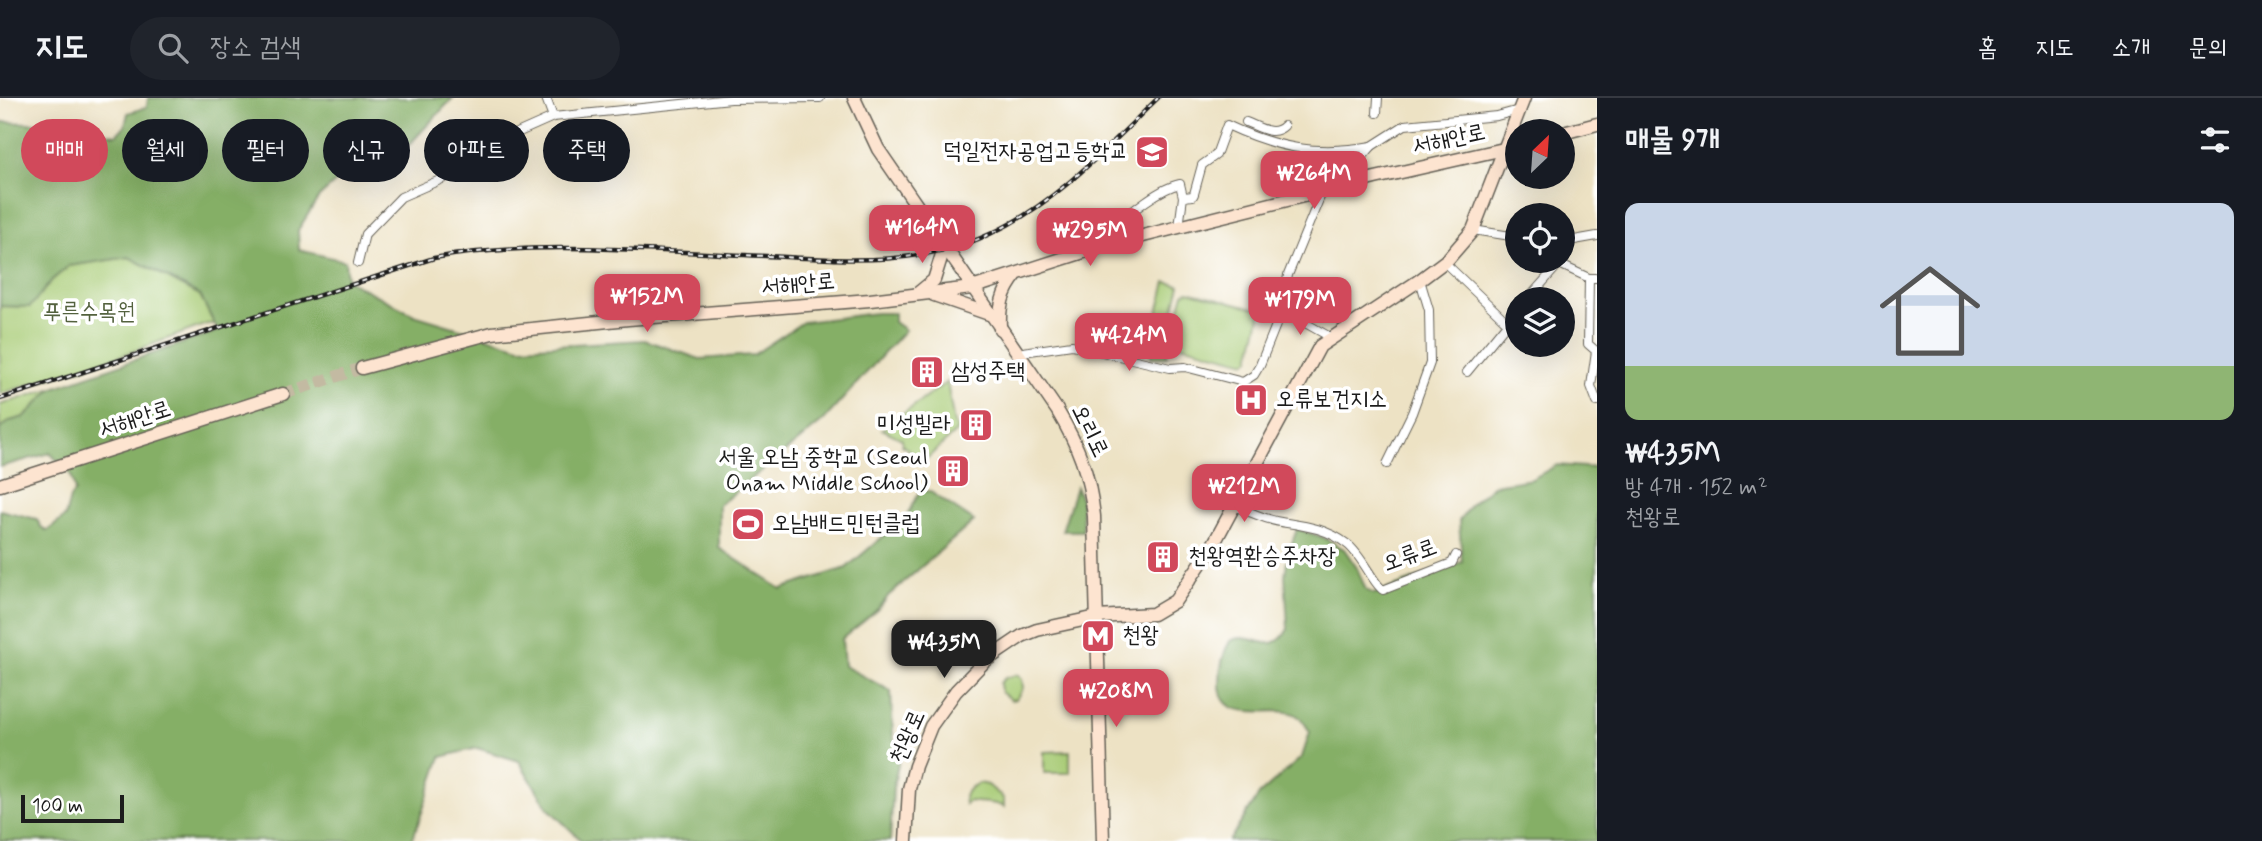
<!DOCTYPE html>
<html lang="ko">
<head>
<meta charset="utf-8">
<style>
  body { margin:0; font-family:Mynerve,"Poor Story",sans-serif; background:#20242c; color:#f1f3f6; height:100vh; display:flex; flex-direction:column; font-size:26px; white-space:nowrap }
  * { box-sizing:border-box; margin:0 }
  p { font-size:23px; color:#9ea1a6 }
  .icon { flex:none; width:38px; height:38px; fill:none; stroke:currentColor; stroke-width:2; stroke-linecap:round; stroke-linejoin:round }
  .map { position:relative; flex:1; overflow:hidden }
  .sheet { display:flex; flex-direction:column; background:#171b24; width:665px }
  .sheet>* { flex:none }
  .hud { position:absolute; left:21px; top:21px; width:665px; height:63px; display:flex; gap:14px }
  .needle { width:46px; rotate:25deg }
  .buttons { position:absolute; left:1505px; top:21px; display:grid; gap:14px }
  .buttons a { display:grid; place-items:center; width:70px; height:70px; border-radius:50%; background:#171b24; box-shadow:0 7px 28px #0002; font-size:35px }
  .scale { position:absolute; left:21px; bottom:18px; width:103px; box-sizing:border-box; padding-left:7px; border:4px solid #1c1c1c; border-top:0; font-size:19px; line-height:24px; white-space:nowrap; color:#1c1c1c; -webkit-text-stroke:5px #fff; paint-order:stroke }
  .price { position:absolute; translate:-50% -60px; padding:0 16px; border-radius:14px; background:#d1495b; color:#fff; font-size:23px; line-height:46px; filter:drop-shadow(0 2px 4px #0008) }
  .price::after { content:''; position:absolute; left:50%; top:42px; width:21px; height:16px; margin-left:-10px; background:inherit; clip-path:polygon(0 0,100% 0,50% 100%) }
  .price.active { background:#222; color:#fff }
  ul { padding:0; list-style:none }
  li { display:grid; align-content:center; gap:14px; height:371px; padding:0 28px }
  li+li { border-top:2px solid #363941 }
  li span { display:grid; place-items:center; height:217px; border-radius:14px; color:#555 }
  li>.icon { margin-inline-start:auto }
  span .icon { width:126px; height:126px; fill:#fffc; stroke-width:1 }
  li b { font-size:30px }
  h2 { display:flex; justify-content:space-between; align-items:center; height:84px; padding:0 28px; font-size:30px }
  .pill { padding:0 24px; border-radius:32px; background:#171b24; box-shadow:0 7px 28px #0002; font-size:24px; line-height:63px }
  .pill.active { background:#d1495b; color:#fff }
  header { display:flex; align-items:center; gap:42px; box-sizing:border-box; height:98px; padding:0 35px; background:#171b24; border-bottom:2px solid #363941 }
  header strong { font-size:33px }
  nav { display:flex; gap:38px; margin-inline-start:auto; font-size:24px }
  .search { width:490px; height:63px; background:#20242c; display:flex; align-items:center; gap:18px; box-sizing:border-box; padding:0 24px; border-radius:38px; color:#9ea1a6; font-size:26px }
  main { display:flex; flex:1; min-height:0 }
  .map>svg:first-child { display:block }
</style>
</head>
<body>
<header>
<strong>지도</strong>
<div class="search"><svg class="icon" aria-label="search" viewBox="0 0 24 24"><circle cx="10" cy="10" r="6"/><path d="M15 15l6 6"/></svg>장소 검색</div>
<nav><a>홈</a><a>지도</a><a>소개</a><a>문의</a></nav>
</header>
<main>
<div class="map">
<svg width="1597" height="743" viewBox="0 0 1597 743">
  <rect width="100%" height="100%" fill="#fff"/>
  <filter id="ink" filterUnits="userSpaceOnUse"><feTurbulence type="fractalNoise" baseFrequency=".0143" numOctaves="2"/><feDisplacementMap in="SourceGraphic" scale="14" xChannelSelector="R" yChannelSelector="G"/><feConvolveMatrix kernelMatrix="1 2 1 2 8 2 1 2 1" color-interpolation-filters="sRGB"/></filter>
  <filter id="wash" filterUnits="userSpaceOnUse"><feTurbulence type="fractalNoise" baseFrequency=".00686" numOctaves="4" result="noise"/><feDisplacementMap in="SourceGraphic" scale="28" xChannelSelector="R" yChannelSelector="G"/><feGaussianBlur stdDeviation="1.57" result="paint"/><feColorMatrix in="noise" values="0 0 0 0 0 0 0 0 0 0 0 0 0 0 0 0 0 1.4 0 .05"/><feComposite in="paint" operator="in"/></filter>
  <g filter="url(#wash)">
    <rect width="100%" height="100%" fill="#ede2c4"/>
    <g fill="#a7cb74" stroke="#627448" stroke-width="2">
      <path d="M 129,159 L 200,197 L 214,226 L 207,226 L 126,256 L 0,296 L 0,208 L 30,209 L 52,182 L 69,168 Z"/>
      <path d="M 1166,184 L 1180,187 L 1171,222 L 1157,218 Z"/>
      <path d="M 1188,193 L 1258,211 L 1261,215 L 1250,261 L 1246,264 L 1174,245 L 1172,240 L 1184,195 Z"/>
      <rect x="1151" y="225" width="16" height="34"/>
      <path d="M 947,284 L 954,326 L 957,329 L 956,334 L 924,363 L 902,347 L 902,341 L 882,331 Z"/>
      <path d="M 53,290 L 24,319 L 10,323 L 0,331 L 0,307 Z"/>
      <path d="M 1017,577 L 1022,581 L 1023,590 L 1016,601 L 1011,602 L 1001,594 L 1000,585 L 1005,580 Z"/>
      <path d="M 1070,653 L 1070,675 L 1044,675 L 1044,654 Z"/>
      <path d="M 979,685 L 988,687 L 1004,701 L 1004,709 C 990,702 984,706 970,703 L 965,706 L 964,697 L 971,689 Z"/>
    </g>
    <g fill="#85af66" stroke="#506641" stroke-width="2">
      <path d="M 148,0 L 453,0 L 407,49 L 360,44 L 359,63 L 319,99 L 298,132 L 299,152 L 345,163 L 347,182 L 414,217 L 520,249 L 645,242 L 700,261 L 753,257 L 803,224 L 876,215 L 894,215 L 894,224 L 905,232 L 823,323 L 719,407 L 719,450 L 781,491 L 846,470 L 906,419 L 920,393 L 929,393 L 974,423 L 888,498 C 879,514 856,528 842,541 L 844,568 L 891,593 L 893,638 L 895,644 L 902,648 L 893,690 L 890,743 L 582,743 L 548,710 L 519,663 L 477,650 L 441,659 L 412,743 L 0,743 L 0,412 L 37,421 L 40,428 L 47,433 L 65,419 L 70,400 L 75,393 L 71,377 L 50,355 L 0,369 L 0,331 L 10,323 L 24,319 L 53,290 L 218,233 L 200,197 L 129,159 L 69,168 L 52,182 L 30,209 L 0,208 L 0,24 L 57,26 L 116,37 L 125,28 L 128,15 L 147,9 Z"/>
      <path d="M 1557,367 L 1597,370 L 1597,743 L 1229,743 L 1259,697 L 1302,659 L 1310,634 C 1306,628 1303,621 1296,617 C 1275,605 1220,630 1220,585 C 1220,570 1222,556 1230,543 C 1252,531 1271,562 1288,531 L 1285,477 L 1288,456 L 1297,431 L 1322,439 L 1344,451 L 1357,470 L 1366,492 L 1374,496 L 1462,464 L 1459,423 L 1471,406 L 1494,387 L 1532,381 Z"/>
      <path d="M 1076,389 L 1081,401 L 1083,433 L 1062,433 Z"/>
    </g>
  </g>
  <g filter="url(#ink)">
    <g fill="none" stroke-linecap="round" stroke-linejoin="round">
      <path stroke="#c3baa2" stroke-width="12" stroke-dasharray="12 6" stroke-linecap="butt" d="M 283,296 L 362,270"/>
      <g stroke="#656157" stroke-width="10">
        <g id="street">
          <path d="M 546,0 L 553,19"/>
          <path d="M 1377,15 L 1378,0"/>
          <path d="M 1246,24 C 1259,29 1273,39 1284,28"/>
          <path d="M 1372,48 L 1405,27 L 1497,18 L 1519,12"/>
          <path d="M 1179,129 L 1183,99 L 1193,98 L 1194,96 L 1202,67 L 1216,57 L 1227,27 C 1276,50 1317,58 1372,48 L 1359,63 L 1356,72 L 1362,80 L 1366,80"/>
          <path d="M 1473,132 L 1517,139"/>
          <path d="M 1119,144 L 1115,129 C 1130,114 1160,90 1180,86 L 1183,99"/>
          <path d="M 1563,144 L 1597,138"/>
          <path d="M 1559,163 L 1559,166 L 1589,180 L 1597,180"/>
          <path d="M 1444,164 L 1507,224"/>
          <path d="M 358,165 L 365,136 L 401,99 L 449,78 L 472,49 L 517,35 L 553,19 L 731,1 L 820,0"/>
          <path d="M 1589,180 L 1588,246 L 1596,253 L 1591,288 L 1597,304"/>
          <path d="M 1528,201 L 1559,166"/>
          <path d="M 1282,212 L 1332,240"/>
          <path d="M 1016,255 L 1072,247 L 1170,270 L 1185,269 L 1243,284 L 1254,277 L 1260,267 L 1282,212 L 1288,177 L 1322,94"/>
          <path d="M 1467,274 L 1517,213"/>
          <path d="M 1387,366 L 1412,315 L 1430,265 L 1429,212 L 1420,182"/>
          <path d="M 1235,408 C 1250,414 1266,422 1281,424 C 1306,428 1326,430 1347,446 C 1362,457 1374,487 1383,492 L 1452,465 L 1456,457"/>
        </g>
      </g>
      <g stroke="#656157" stroke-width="15">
        <g id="secondary">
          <path d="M 854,0 L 878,51 L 1057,312 C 1079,349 1089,375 1094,418 L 1103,743"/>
          <path d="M 1563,35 L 1597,26"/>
          <path d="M 917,196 L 934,182 L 944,150"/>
          <path d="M 934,197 L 989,216"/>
          <path d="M 1000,231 C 999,209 1002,194 1016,177"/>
          <path d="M 362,270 L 492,235 L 628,221 L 870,202 L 972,190 L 1099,149 L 1375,80 L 1517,48"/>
          <path d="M 0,387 L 283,296"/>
          <path d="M 906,743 L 909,691 L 915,668 L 931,628 L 956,593 L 985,563 L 1022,538 L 1037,532 L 1097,519 L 1153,516 L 1175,503 L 1212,449 L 1320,248 L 1420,182 L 1448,161 L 1473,132 L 1524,0"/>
        </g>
      </g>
      <use href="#street" stroke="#fff" stroke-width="8"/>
      <use href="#secondary" stroke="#fde4d0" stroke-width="12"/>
      <g stroke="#1c1c1c" stroke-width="4.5">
        <path id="rail" d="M 0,301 L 434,160 C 543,141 656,154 766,158 C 842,162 919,169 990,136 C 1057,105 1106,50 1158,0"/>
      </g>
      <use href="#rail" stroke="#fff" stroke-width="2" stroke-dasharray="5" stroke-linecap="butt"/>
    </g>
  </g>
  <defs>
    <g id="school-square" transform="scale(1.75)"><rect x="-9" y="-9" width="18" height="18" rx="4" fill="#d1495b" stroke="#fff"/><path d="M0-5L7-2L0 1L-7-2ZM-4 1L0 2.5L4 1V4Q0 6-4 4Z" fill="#fff"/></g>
    <g id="building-square" transform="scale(1.75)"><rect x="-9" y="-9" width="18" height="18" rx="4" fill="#d1495b" stroke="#fff"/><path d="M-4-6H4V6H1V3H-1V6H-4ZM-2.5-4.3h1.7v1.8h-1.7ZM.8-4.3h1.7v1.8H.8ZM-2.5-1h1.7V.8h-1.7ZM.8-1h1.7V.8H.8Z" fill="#fff"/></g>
    <g id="hospital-square" transform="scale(1.75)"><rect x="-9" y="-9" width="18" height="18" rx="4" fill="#d1495b" stroke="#fff"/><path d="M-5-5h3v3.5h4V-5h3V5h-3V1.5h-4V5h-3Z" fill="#fff"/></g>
    <g id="stadium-square" transform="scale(1.75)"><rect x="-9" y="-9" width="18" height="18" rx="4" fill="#d1495b" stroke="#fff"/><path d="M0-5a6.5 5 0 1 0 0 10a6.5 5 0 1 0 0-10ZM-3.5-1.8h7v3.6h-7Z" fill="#fff"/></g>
    <g id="metro-square" transform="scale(1.75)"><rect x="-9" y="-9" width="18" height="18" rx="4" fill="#d1495b" stroke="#fff"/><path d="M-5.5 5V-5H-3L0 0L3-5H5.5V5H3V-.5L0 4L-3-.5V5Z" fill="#fff"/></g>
  </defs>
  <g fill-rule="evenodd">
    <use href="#school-square" x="1152" y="54"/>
    <use href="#building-square" x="927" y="274"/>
    <use href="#hospital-square" x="1251" y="302"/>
    <use href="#building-square" x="976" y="327"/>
    <use href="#building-square" x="953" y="373"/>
    <use href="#stadium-square" x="748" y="426"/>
    <use href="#building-square" x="1163" y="459"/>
    <use href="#metro-square" x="1098" y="538"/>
  </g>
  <g text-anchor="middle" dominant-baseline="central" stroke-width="7" stroke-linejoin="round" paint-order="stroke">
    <g font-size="23" fill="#1c1c1c" stroke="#fff">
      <text transform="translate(1449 42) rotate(-12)">서해안로</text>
      <text transform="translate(798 187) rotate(-5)">서해안로</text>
      <text transform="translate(135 322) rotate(-18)">서해안로</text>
      <text transform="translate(1089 333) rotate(64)">오리로</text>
      <text transform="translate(1410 458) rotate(-20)">오류로</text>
      <text transform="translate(908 639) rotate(-66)">천왕로</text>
    </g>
    <g font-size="23" fill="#1c1c1c" stroke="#fff" text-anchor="start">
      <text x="1128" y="54" text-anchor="end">덕일전자공업고등학교</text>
      <text x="951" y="274">삼성주택</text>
      <text x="1276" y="302">오류보건지소</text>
      <text x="951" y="327" text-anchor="end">미성빌라</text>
      <text x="928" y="360" text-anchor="end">서울 오남 중학교 (Seoul<tspan x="928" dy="26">Onam Middle School)</tspan></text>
      <text x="772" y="426">오남배드민턴클럽</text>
      <text x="1188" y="459">천왕역환승주차장</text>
      <text x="1122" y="538">천왕</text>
    </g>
    <g font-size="23" fill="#54623f" stroke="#fff">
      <text x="89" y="215">푸른수목원</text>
    </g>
  </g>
</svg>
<div class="buttons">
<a><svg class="needle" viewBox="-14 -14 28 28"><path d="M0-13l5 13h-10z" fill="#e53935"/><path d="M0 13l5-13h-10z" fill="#9ea1a6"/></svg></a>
<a><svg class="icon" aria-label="locate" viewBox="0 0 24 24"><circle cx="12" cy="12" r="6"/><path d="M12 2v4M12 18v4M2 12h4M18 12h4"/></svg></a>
<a><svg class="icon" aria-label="layers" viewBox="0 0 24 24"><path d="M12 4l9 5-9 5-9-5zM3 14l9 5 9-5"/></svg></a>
</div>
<div class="scale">100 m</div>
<b class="price" style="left:1314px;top:113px">₩264M</b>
<b class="price" style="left:922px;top:167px">₩164M</b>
<b class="price" style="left:1090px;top:170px">₩295M</b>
<b class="price" style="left:647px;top:236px">₩152M</b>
<b class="price" style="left:1300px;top:239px">₩179M</b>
<b class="price" style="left:1129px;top:275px">₩424M</b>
<b class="price" style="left:1244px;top:426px">₩212M</b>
<b class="price active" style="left:944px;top:582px">₩435M</b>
<b class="price" style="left:1116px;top:631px">₩208M</b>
<div class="hud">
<a class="pill active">매매</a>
<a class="pill">월세</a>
<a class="pill">필터</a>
<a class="pill">신규</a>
<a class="pill">아파트</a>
<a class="pill">주택</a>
</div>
</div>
<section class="sheet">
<h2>매물 9개<svg class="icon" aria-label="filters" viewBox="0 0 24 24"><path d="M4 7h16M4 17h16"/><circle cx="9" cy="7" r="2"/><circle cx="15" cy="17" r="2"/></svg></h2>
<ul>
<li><span style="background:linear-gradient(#c9d6e8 75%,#8fb573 0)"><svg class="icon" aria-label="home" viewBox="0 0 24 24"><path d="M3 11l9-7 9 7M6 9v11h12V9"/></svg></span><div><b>₩435M</b><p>방 4개 · 152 m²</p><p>천왕로</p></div></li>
</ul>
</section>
</main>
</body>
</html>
